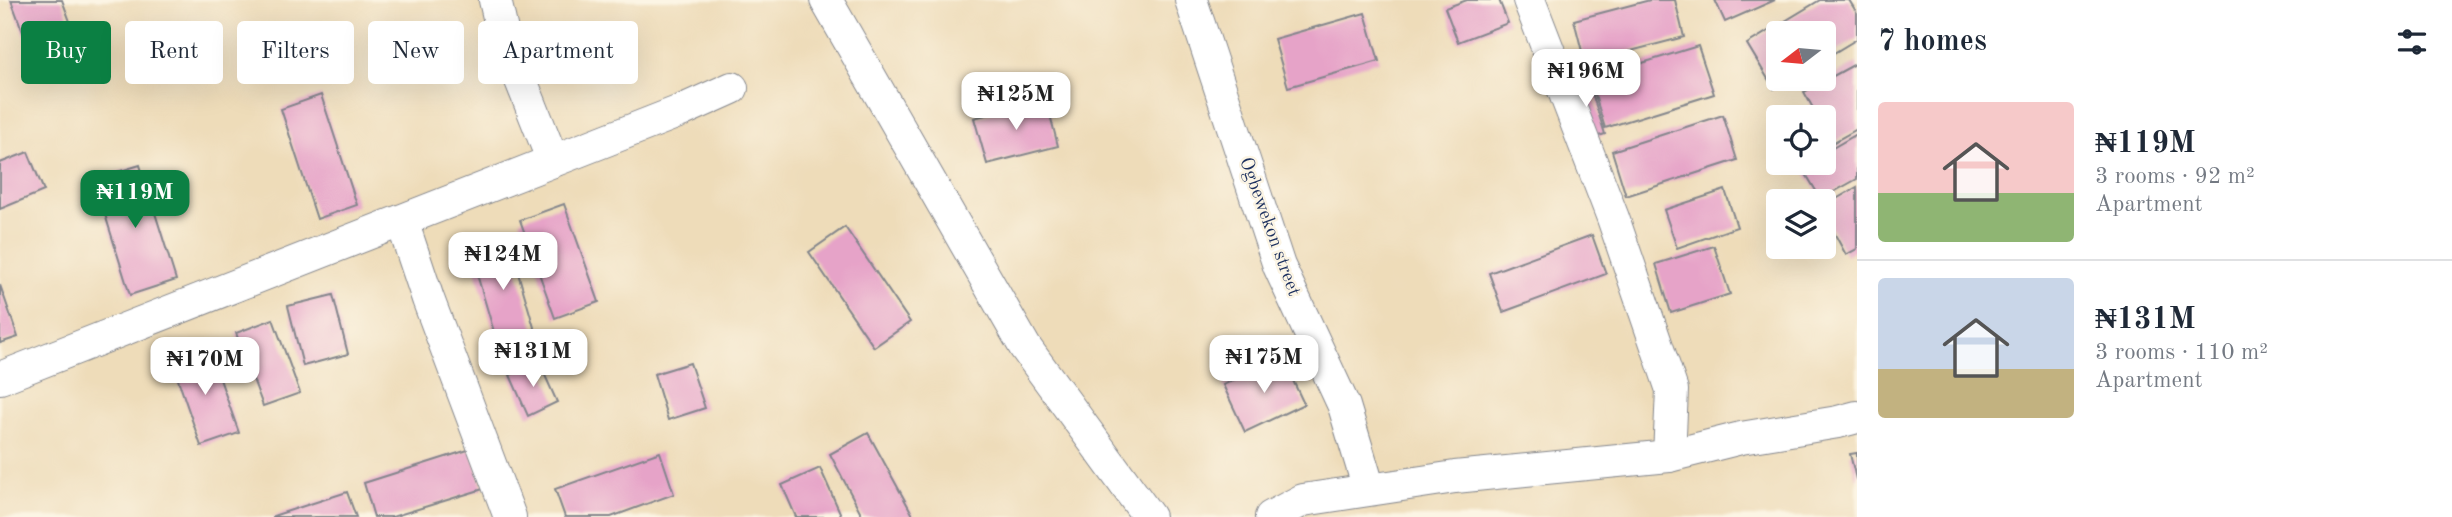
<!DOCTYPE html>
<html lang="en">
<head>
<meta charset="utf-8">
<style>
  body { margin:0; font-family:"Old Standard TT",serif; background:#f2f2f3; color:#1f2937; height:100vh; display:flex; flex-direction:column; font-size:26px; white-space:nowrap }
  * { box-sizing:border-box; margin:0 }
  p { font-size:23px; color:#747a83 }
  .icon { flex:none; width:38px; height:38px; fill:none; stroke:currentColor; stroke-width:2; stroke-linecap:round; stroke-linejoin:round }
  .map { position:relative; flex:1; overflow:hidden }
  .details { display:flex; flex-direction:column; background:#fff; width:595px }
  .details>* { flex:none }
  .banner { position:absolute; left:21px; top:21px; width:665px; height:63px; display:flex; gap:14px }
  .needle { width:46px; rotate:254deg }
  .tools { position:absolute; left:1766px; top:21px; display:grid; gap:14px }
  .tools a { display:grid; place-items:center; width:70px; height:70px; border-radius:7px; background:#fff; box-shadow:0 7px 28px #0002; font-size:35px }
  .price { position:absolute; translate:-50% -60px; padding:0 16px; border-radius:14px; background:#fff; color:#222; font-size:23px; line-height:46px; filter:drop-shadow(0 2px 4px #0008) }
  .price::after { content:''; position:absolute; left:50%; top:42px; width:21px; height:16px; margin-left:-10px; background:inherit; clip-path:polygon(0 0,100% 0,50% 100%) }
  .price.active { background:#0b8043; color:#fff }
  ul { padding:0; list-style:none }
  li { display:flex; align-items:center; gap:21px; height:175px; padding:0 21px }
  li+li { border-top:2px solid #e0e1e3 }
  li span { display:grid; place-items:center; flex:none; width:196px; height:140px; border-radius:7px; color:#555 }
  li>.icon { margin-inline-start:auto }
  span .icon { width:84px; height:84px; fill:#fffc; stroke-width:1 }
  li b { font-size:30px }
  h2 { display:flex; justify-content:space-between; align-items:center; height:84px; padding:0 21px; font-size:30px }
  .chip { padding:0 24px; border-radius:7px; background:#fff; box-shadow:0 7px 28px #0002; font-size:24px; line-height:63px }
  .chip.active { background:#0b8043; color:#fff }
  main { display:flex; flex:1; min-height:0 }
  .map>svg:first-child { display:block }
</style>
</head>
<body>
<main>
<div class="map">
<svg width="1857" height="517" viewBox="0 0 1857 517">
  <rect width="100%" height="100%" fill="#fcf5e5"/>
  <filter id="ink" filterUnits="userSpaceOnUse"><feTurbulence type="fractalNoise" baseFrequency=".0143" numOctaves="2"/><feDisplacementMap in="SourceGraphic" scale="14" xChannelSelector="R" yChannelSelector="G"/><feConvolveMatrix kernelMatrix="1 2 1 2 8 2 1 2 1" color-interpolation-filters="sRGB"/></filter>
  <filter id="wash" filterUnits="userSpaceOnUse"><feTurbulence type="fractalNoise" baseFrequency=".00686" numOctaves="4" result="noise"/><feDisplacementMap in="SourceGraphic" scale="28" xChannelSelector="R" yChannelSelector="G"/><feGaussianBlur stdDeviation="1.57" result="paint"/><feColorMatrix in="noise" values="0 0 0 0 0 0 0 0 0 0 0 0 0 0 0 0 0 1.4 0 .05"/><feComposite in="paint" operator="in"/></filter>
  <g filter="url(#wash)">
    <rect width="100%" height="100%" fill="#eedcb9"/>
    <g id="blocks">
      <g fill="#e6a3c8">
        <path d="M 11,0 L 62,0 L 75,35 L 30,51 Z"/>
        <path d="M 1467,0 L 1499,0 L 1508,23 L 1458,42 L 1445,8 Z"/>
        <path d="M 1650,0 L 1675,0 L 1684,37 L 1585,63 L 1574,20 Z"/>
        <path d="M 1715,0 L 1775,0 L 1725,22 Z"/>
        <path d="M 1820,0 L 1849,0 L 1857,13 L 1857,39 L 1824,59 L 1824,33 L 1778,33 L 1778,79 L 1791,79 L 1774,89 L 1747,44 Z"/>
        <path d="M 1365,13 L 1379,61 L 1288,87 L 1274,39 Z"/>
        <path d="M 1698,46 L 1714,94 L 1605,128 L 1590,79 Z"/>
        <path d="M 1857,63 L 1857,129 L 1832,143 L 1824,127 L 1824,117 L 1818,117 L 1804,92 Z"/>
        <path d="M 1587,78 L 1605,134 L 1586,140 L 1568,84 Z"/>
        <path d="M 321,95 L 357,205 L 317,219 L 281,109 Z"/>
        <path d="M 1046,99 L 1058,146 L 987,164 L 974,118 Z"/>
        <path d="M 1723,115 L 1737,160 L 1626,196 L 1612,151 Z"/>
        <path d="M 1857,134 L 1857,179 L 1821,199 L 1801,166 L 1806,163 L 1824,163 L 1824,153 Z"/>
        <path d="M 28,152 L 44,191 L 0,209 L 0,163 Z"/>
        <path d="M 140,165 L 176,280 L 130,295 L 94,179 Z"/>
        <path d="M 1857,187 L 1857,249 L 1846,255 L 1824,214 L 1824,206 Z"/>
        <path d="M 1725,190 L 1737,227 L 1677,248 L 1664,210 Z"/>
        <path d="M 564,204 L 599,302 L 555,318 L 520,220 Z"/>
        <path d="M 845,227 L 910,322 L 874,347 L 809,252 Z"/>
        <path d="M 506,232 L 538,341 L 500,352 L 468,244 Z"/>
        <path d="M 1592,235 L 1606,274 L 1503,312 L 1489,273 Z"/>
        <path d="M 1714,246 L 1730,294 L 1671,313 L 1656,264 Z"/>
        <path d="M 0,285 L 18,337 L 0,343 Z"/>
        <path d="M 333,295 L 348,354 L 303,366 L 288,306 Z"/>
        <path d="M 273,319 L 300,393 L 263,406 L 236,333 Z"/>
        <path d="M 209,348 L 239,433 L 201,446 L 172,362 Z"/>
        <path d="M 1282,357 L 1304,404 L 1245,432 L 1223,385 Z"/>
        <path d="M 539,362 L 557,402 L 528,416 L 510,375 Z"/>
        <path d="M 690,363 L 705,408 L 668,420 L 654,374 Z"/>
        <path d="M 868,433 L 914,517 L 863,517 L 830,454 Z"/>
        <path d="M 471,449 L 483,489 L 392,517 L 374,517 L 364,483 Z"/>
        <path d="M 660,452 L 674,494 L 611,517 L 565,517 L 555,489 Z"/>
        <path d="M 1857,453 L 1857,479 L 1856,479 L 1850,454 Z"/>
        <path d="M 820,468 L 842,517 L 796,517 L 782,485 Z"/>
        <path d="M 347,492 L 356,517 L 273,517 L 273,516 Z"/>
      </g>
    </g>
  </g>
  <g filter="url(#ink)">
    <use href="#blocks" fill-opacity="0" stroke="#84868c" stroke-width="2"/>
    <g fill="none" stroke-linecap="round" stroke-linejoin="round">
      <g stroke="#84868c" stroke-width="34">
        <g id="minor">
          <path d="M 826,0 L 1025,347 L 1149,517"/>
          <path d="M 1191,0 L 1279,266 L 1344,406 L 1369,489"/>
          <path d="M 1529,0 L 1613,218 L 1672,390 L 1669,456"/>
          <path d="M 553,161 L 683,110 L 732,88"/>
          <path d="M 402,221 L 428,299 L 510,517"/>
          <path d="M 0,378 L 553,161 L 503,35 L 495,0"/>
          <path d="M 1271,517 L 1303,500 L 1455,477 L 1669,456 L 1741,438 L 1838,422 L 1857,417"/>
        </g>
      </g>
      <use href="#minor" stroke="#fff" stroke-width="32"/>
    </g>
  </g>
  <g text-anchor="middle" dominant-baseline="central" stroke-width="5" stroke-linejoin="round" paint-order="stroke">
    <g font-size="19" fill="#1b2f5e" stroke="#fcf5e5">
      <text transform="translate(1269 227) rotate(70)">Ogbewekon street</text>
    </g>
  </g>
</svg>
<div class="tools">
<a><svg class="needle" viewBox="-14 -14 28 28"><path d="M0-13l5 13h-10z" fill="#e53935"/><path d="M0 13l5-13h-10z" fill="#747a83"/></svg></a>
<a><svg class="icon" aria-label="locate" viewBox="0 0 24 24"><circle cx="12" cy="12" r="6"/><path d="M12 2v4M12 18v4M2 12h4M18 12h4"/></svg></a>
<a><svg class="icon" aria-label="layers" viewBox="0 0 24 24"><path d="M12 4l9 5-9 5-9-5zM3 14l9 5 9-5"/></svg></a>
</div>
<b class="price" style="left:1586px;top:109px">₦196M</b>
<b class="price" style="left:1016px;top:132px">₦125M</b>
<b class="price active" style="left:135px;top:230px">₦119M</b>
<b class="price" style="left:503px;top:292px">₦124M</b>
<b class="price" style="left:533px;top:389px">₦131M</b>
<b class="price" style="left:1264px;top:395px">₦175M</b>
<b class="price" style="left:205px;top:397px">₦170M</b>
<div class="banner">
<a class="chip active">Buy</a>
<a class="chip">Rent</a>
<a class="chip">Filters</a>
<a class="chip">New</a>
<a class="chip">Apartment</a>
</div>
</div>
<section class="details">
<h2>7 homes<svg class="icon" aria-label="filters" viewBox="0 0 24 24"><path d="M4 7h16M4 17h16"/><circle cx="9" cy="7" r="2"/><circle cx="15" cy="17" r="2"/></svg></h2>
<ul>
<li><span style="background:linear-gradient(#f6c9c9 65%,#8fb573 0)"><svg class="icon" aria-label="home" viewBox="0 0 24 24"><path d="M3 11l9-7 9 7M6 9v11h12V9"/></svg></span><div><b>₦119M</b><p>3 rooms · 92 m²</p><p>Apartment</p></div></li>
<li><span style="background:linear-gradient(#c9d6e8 65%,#c2b280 0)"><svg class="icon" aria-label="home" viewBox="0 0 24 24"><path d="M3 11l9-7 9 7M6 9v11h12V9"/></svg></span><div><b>₦131M</b><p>3 rooms · 110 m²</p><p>Apartment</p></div></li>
</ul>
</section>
</main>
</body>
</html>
